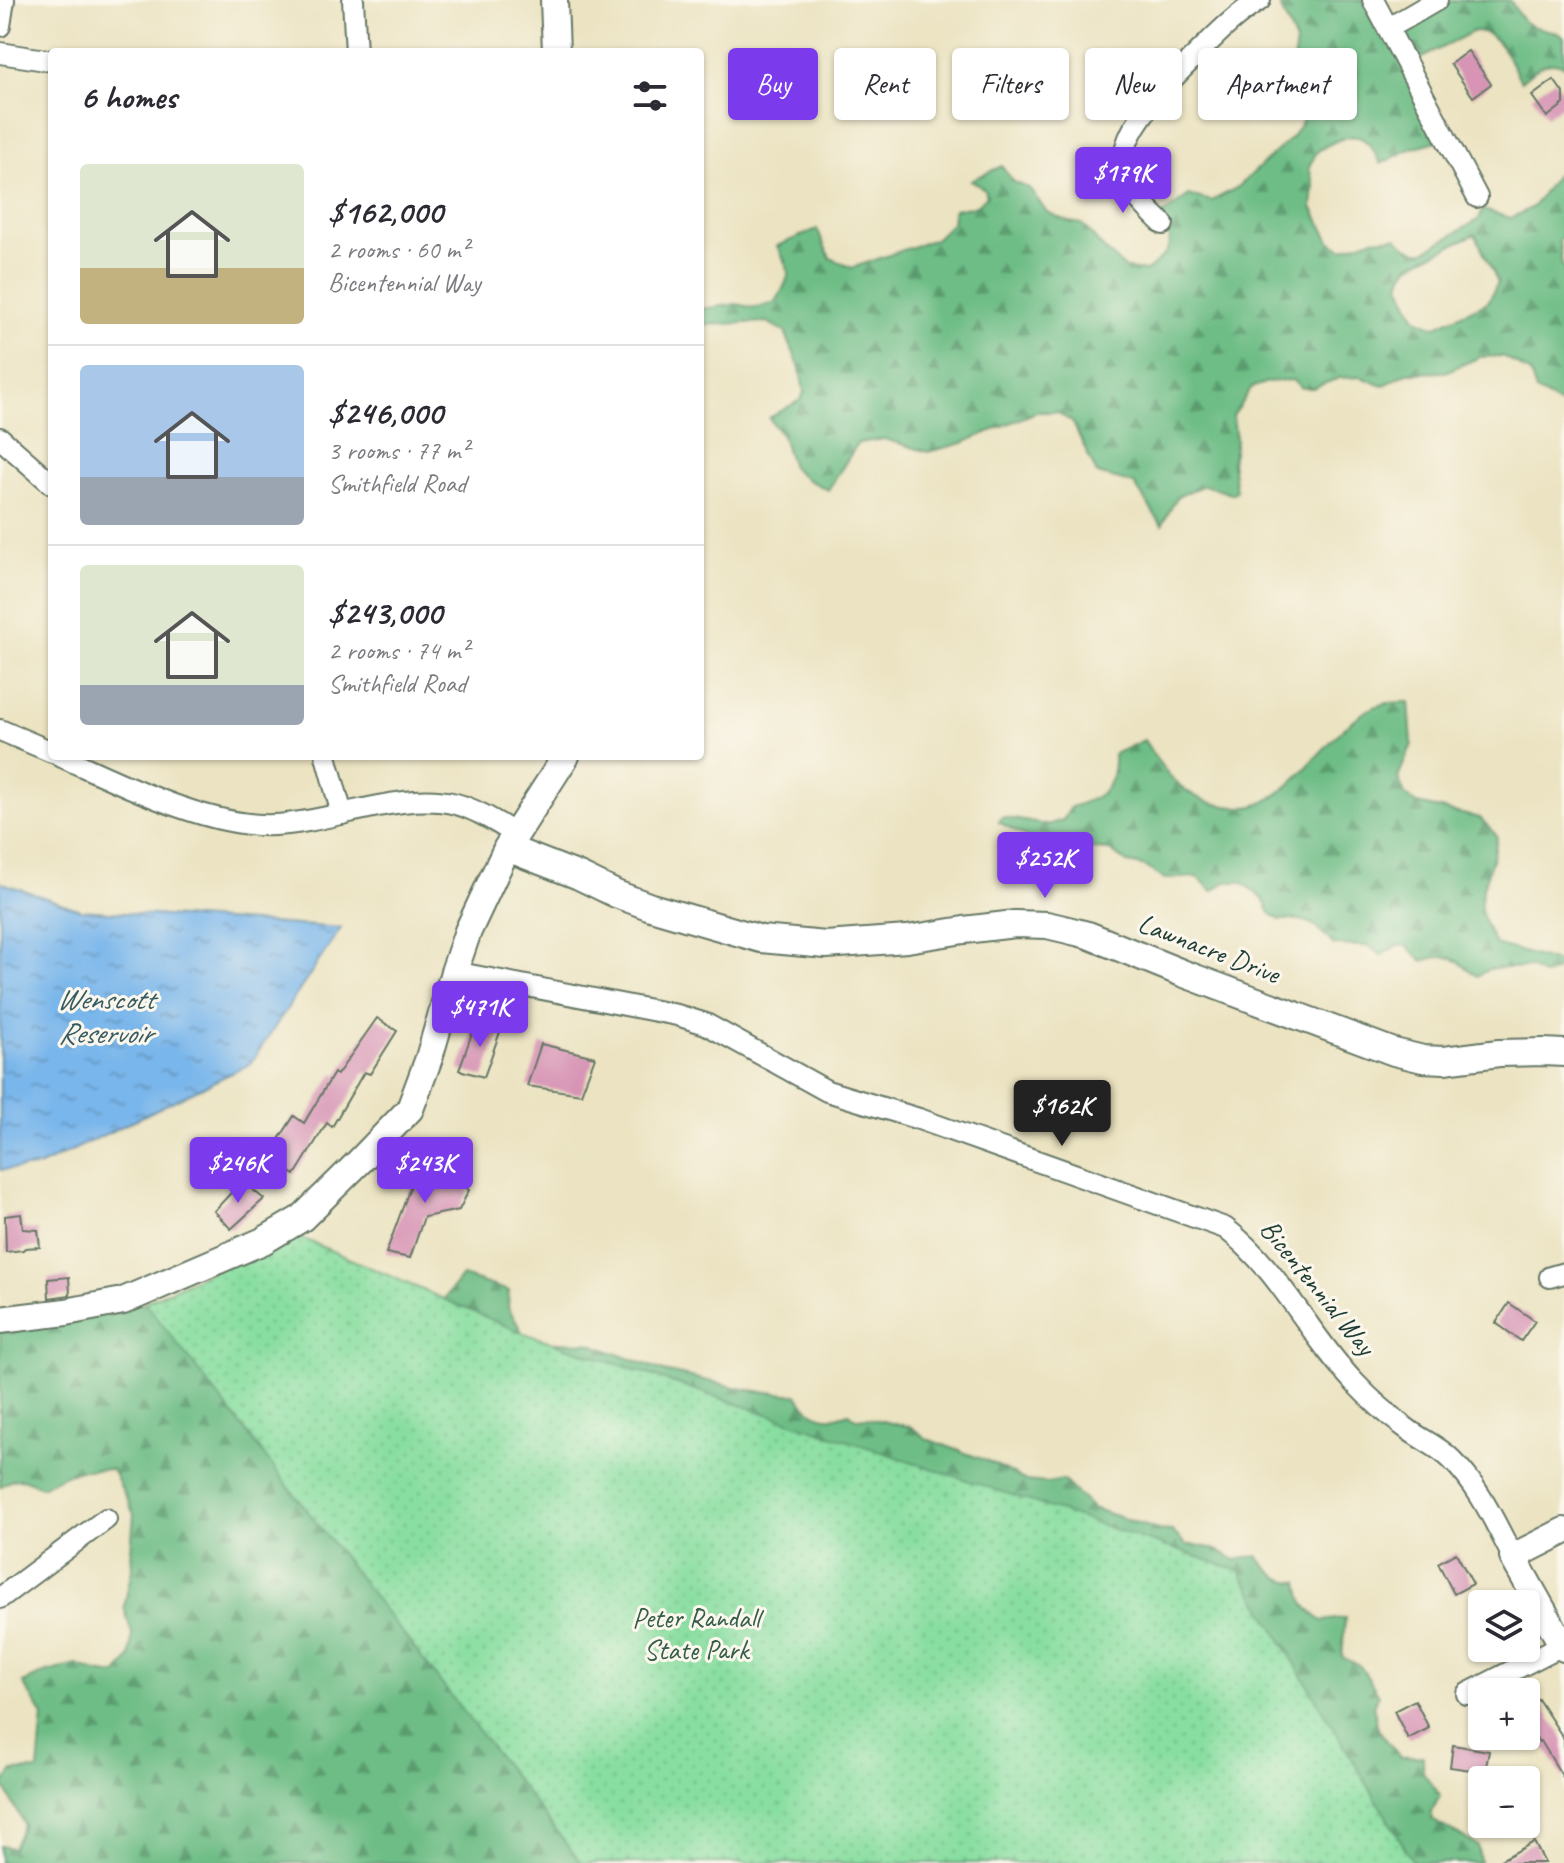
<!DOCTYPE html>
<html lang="en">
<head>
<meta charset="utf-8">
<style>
  body { margin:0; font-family:Caveat,sans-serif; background:#f7f7f7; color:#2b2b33; height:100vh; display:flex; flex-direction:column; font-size:30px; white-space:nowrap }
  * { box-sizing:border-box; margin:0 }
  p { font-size:26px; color:#7c7c81 }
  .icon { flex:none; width:44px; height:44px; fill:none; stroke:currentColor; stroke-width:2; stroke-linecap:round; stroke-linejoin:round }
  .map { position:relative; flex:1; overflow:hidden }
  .details { position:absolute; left:48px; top:48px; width:656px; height:712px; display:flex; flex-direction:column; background:#fff; border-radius:8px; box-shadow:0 2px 6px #0004 }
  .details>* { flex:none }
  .top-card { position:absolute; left:728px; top:48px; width:716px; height:72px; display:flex; gap:16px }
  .tools { position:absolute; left:1468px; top:1590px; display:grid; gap:16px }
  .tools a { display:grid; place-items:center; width:72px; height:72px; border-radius:8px; background:#fff; box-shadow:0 2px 6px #0004; font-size:40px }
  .price { position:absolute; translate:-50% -68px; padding:0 18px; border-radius:8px; background:#7c3aed; color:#fff; font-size:26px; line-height:52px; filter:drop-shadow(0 2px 4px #0008) }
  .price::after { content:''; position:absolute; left:50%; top:48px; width:24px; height:18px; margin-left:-12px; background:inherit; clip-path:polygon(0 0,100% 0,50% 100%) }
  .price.current { background:#222; color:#fff }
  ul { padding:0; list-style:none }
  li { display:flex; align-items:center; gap:24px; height:200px; padding:0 32px }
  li+li { border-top:2px solid #e1e1e2 }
  li span { display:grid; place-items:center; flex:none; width:224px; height:160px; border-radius:8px; color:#555 }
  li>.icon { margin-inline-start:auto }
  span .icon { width:96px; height:96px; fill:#fffc; stroke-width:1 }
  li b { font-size:34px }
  h2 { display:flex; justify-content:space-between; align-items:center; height:96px; padding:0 32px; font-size:34px }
  .pill { padding:0 28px; border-radius:8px; background:#fff; box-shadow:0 2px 6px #0004; font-size:28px; line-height:72px }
  .pill.current { background:#7c3aed; color:#fff }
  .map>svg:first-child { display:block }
</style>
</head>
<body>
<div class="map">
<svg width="1564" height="1863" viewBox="0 0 1564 1863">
  <defs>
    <pattern id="forest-firs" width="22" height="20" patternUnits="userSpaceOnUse" patternTransform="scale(2)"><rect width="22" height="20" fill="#6ebd86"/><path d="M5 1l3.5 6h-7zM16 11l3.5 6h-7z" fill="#5a9b6e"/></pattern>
    <pattern id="park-dots" width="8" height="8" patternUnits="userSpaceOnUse" patternTransform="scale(2)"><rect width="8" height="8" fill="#88dea0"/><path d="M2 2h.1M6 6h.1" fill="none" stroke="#75bf8a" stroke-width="1.8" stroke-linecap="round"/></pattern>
    <pattern id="water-ripples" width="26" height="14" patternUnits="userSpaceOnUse" patternTransform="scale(2)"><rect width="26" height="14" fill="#79b6eb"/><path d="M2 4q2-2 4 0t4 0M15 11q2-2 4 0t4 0" fill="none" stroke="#6395bf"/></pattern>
  </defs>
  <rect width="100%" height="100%" fill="#fbf7ec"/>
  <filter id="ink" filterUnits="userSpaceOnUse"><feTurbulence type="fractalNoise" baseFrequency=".0125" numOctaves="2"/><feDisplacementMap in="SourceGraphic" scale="16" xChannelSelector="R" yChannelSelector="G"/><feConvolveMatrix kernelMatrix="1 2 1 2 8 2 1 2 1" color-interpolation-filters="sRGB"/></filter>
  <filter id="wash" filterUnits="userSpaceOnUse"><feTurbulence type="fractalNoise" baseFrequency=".006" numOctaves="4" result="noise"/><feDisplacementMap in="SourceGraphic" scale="32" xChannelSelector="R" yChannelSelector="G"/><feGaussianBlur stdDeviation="1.8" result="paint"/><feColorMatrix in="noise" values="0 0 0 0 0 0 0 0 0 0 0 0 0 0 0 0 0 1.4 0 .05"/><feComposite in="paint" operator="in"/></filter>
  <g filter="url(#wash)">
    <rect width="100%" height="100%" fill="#ebe3c1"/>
    <g fill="url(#forest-firs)" stroke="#467d5d" stroke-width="2" fill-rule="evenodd">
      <path d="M 1277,0 L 1380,0 L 1397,31 L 1444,0 L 1510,0 C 1515,8 1519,17 1526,23 C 1538,31 1552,27 1564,37 L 1564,66 C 1546,57 1534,70 1521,81 C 1509,61 1500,30 1474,31 L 1412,63 L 1447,138 L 1412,148 L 1381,164 C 1369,142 1363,129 1336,141 C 1316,151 1318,148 1309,168 L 1314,186 L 1312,207 L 1330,241 L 1342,249 L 1372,239 L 1397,237 C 1405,247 1412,252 1425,251 L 1479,219 L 1483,210 L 1511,218 L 1533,207 L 1564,164 L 1564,234 L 1559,241 L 1562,265 L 1564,267 L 1564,406 L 1536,391 L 1530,373 L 1503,356 L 1480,357 L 1445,372 L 1407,373 L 1383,386 L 1361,377 L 1339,378 L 1313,388 L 1302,388 L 1292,380 L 1267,382 L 1251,388 L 1233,416 L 1236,440 L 1232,462 L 1236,491 L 1231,494 L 1204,485 L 1177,497 L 1162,525 L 1134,484 L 1097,474 L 1073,423 L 1057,412 L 1036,412 L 963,443 L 928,452 L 884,439 L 858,443 L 828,490 L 806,479 L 792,467 L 782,436 L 769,418 L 800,400 L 804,393 L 800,368 L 785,332 L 767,322 L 700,325 L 700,309 L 737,304 L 754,308 L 776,302 C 791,273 793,275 777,246 L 817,229 L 830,258 L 852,268 L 935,239 L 952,223 L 954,209 L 974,207 L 987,196 L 984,189 L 971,180 L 1002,166 L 1013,182 L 1029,188 L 1047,212 L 1069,222 L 1082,224 L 1104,249 L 1126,269 L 1147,271 C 1171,250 1176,246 1159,217 L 1189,195 L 1212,201 L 1238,187 L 1292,137 L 1303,120 L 1304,103 L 1292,73 L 1296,42 ZM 1475,234 L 1498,282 L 1488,302 L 1434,327 L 1416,318 L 1400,285 L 1403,275 L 1410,265 Z"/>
      <path d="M 1403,702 L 1409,702 L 1412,744 L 1398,777 L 1405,795 L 1417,804 L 1480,818 L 1497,836 C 1496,858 1483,878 1481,900 C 1479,916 1489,931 1495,944 L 1557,962 L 1564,961 L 1564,966 L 1544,976 L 1529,967 L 1489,969 L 1477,976 C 1457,960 1450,951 1423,961 L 1406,945 L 1395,947 L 1381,955 L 1369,946 L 1334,945 C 1314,924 1310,917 1280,920 L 1270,913 L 1263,899 L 1242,882 L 1226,882 L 1212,891 L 1198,877 L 1165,879 L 1143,866 L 1127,863 L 1110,850 L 1091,849 L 1073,854 L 1063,846 L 1041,844 L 998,822 L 1002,817 L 1047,825 L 1063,820 L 1071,807 C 1101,798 1116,788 1114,754 L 1144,740 C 1162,770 1184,799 1221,805 C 1232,807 1246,809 1257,805 C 1297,792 1328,733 1368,710 C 1379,703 1391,703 1403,702 Z"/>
      <path d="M 462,1276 L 509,1291 L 508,1307 L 527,1341 L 588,1343 L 664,1371 L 748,1390 L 797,1395 C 812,1417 825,1422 849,1413 L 857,1419 L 867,1418 L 911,1427 L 927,1439 L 990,1462 L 1026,1481 L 1047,1483 L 1063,1480 L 1092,1508 L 1158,1530 L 1172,1531 L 1186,1545 C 1204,1544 1219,1549 1235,1560 L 1257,1556 C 1269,1570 1279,1583 1299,1582 C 1301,1601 1306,1610 1322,1621 L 1345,1618 L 1342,1657 L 1360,1666 L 1379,1695 L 1373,1705 L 1378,1729 L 1400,1757 L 1423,1756 L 1423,1772 L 1440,1796 L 1431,1812 L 1432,1820 L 1478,1846 L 1480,1863 L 0,1863 L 0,1846 L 13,1848 L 24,1824 L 3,1784 L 13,1771 L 38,1770 L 43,1716 L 23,1683 L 47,1672 L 77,1665 L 96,1672 L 116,1675 L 130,1658 L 132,1634 L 124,1607 L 132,1569 L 131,1550 L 134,1514 L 112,1469 C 78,1469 72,1470 42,1487 C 23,1479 18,1474 0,1487 L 0,1320 L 118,1303 L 430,1317 Z"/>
    </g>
    <path fill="url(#park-dots)" stroke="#548e6a" stroke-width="2" d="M 292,1234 L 518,1331 L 1240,1571 L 1414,1863 L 581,1863 L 145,1302 Z"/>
    <path fill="url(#water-ripples)" stroke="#4c7a90" stroke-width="2" d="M 0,882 L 81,910 L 341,928 L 250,1064 L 38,1167 L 0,1170 Z"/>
    <g id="blocks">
      <g fill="#d794b5">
        <path d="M 1468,51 L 1491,84 L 1473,97 L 1450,64 Z"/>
        <path d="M 1554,80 L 1564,94 L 1564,104 L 1547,117 L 1532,96 Z"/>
        <path d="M 377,1018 L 397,1031 L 370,1074 L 364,1072 L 332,1127 L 327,1123 L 295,1175 L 267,1158 L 294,1116 L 304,1123 L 334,1073 L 337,1075 Z"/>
        <path d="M 477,1019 L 501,1029 L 484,1077 L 459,1070 Z"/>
        <path d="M 541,1044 L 595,1057 L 581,1094 L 527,1086 Z"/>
        <path d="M 422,1155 L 469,1190 L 459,1210 L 424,1217 L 410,1258 L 386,1253 Z"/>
        <path d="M 242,1181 L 264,1199 L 231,1229 L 214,1211 Z"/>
        <path d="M 21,1214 L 23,1229 L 38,1230 L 40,1247 L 25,1248 L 23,1250 L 6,1252 L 5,1216 Z"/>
        <path d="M 69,1277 L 70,1295 L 49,1298 L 48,1279 Z"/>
        <path d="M 1509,1303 L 1535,1321 L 1521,1341 L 1496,1323 Z"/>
        <path d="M 1456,1553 L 1473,1584 L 1454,1594 L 1438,1563 Z"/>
        <path d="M 1538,1699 L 1564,1739 L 1564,1779 L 1541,1741 L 1539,1742 L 1526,1723 L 1526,1707 Z"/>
        <path d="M 1415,1700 L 1429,1728 L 1408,1739 L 1394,1711 Z"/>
        <path d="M 1453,1745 L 1489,1751 L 1485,1772 L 1450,1767 Z"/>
        <path d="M 1534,1842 L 1545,1863 L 1495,1863 Z"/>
      </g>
    </g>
  </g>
  <g filter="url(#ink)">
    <use href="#blocks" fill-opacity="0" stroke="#667765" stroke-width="2"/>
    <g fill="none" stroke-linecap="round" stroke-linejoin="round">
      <g stroke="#667765" stroke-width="24">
        <g id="minor">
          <path d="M 353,0 L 356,52"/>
          <path d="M 1373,0 L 1477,197"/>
          <path d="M 0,26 L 4,0"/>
          <path d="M 1389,28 L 1437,0"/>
          <path d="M 0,53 L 52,61"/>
          <path d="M 1163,224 C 1149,210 1127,191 1124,170 C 1122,156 1127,140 1134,128 C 1150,102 1172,78 1194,57 C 1215,36 1234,16 1260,0"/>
          <path d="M 0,438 L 52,484"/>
          <path d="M 0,730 L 52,752"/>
          <path d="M 60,756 C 121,783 208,828 274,825 C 330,823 402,790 456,804 C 478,810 497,823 516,834"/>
          <path d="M 326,756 L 342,814"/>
          <path d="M 454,972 L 677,1015 L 706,1024 L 827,1091 L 919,1119 L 1225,1228 C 1280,1270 1308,1334 1355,1383 C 1370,1399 1388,1415 1406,1428 C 1420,1439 1438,1446 1451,1459 C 1479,1486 1495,1523 1513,1557"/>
          <path d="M 1550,1277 L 1564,1273"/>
          <path d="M 0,1598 L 106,1519"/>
          <path d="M 1467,1694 L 1562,1645"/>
        </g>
      </g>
      <g stroke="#667765" stroke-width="30">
        <g id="tertiary">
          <path d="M 554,0 L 556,52"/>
          <path d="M 507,848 L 579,876 L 616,894 L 651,907 L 761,939 L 826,945 L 907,939 L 964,930 L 1015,924 L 1047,925 L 1064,929 L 1088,935 L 1182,973 L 1394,1052 L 1423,1059 L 1444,1060 L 1499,1053 L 1543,1052 L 1564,1053"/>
          <path d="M 0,1320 L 66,1312 L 123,1301 L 263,1241 L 302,1218 L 358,1163 L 410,1109 L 429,1058 L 454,972 L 468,931 L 507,848 L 566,756"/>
          <path d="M 1564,1531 L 1513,1557 L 1564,1648"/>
        </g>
      </g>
      <use href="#minor" stroke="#fff" stroke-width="20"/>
      <use href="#tertiary" stroke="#fff" stroke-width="26"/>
    </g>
  </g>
  <g text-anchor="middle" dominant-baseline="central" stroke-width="6" stroke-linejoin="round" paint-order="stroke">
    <g font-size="28" fill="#1f3d34" stroke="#fbf7ec">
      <text transform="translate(1209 948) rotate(21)">Lawnacre Drive</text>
      <text transform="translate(1318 1287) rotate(51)">Bicentennial Way</text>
    </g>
    <g font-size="28" fill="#345d4a" stroke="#fbf7ec">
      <text x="696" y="1617">Peter Randall<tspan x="696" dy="32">State Park</tspan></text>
    </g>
    <g font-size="30" font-style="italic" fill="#365b62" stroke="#fbf7ec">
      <text x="105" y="999">Wenscott<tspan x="105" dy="34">Reservoir</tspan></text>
    </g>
  </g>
</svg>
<div class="tools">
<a><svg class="icon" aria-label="layers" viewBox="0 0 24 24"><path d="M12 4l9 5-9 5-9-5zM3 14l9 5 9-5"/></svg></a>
<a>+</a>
<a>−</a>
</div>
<b class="price" style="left:1123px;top:215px">$179K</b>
<b class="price" style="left:1045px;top:900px">$252K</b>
<b class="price" style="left:480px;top:1049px">$471K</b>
<b class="price current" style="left:1062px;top:1148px">$162K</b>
<b class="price" style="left:238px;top:1205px">$246K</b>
<b class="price" style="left:425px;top:1205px">$243K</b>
<div class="top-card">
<a class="pill current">Buy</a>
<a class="pill">Rent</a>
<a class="pill">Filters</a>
<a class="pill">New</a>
<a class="pill">Apartment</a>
</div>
<section class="details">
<h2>6 homes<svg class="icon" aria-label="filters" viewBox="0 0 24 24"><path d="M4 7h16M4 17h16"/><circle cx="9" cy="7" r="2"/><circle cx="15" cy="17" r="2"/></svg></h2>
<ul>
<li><span style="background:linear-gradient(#dfe7d0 65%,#c2b280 0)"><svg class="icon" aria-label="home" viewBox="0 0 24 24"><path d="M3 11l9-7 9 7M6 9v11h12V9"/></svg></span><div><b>$162,000</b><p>2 rooms · 60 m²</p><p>Bicentennial Way</p></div></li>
<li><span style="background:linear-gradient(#a9c7e8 70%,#9aa5b1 0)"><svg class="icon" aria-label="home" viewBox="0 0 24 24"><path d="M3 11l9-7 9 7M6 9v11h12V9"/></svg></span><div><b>$246,000</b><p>3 rooms · 77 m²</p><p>Smithfield Road</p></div></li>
<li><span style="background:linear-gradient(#dfe7d0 75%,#9aa5b1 0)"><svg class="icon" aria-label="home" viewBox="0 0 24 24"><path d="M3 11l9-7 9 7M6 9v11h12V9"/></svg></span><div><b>$243,000</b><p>2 rooms · 74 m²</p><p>Smithfield Road</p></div></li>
</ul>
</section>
</div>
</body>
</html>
